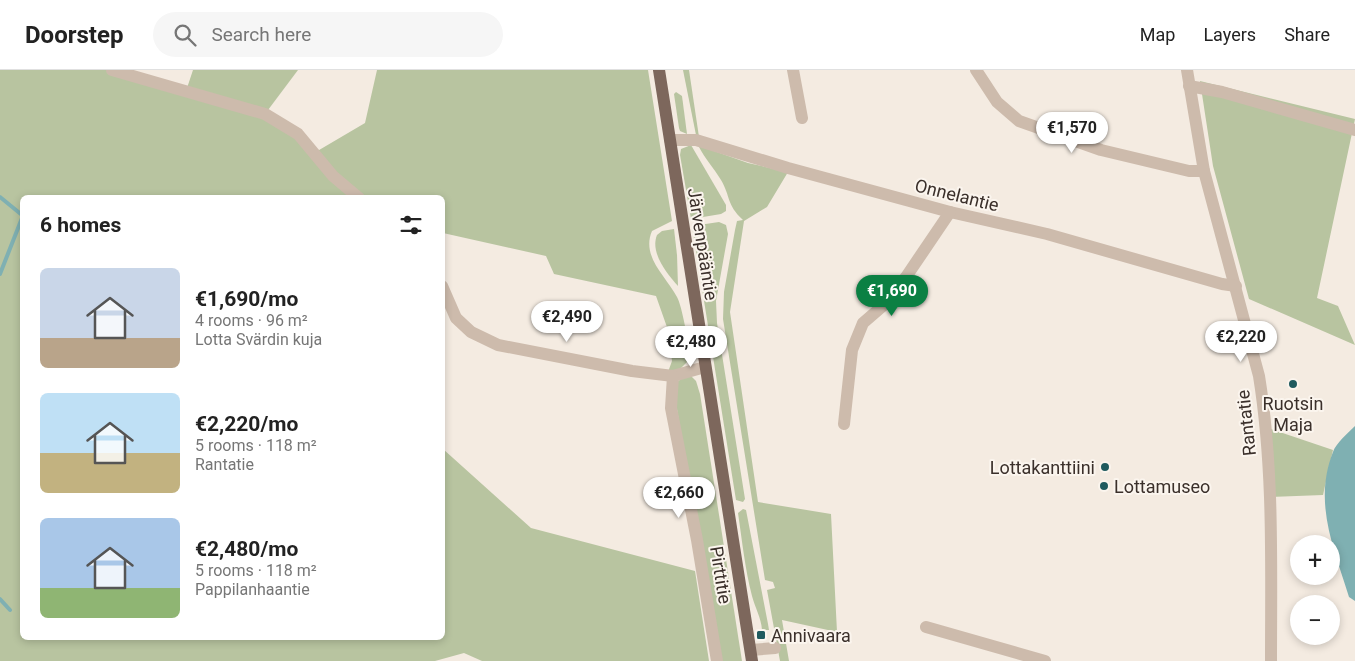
<!DOCTYPE html>
<html lang="en">
<head>
<meta charset="utf-8">
<style>
  body { margin:0; font-family:Roboto,sans-serif; background:#f6f6f6; color:#222; height:100vh; display:flex; flex-direction:column; font-size:19px; white-space:nowrap }
  * { box-sizing:border-box; margin:0 }
  p { font-size:16px; color:#767676 }
  .icon { flex:none; width:28px; height:28px; fill:none; stroke:currentColor; stroke-width:2; stroke-linecap:round; stroke-linejoin:round }
  .map { position:relative; flex:1; overflow:hidden }
  .side { position:absolute; left:20px; top:125px; width:425px; height:445px; display:flex; flex-direction:column; background:#fff; border-radius:8px; box-shadow:0 2px 8px #0003 }
  .side>* { flex:none }
  .fabs { position:absolute; left:1290px; top:465px; display:grid; gap:10px }
  .fabs a { display:grid; place-items:center; width:50px; height:50px; border-radius:50%; background:#fff; box-shadow:0 2px 8px #0003; font-size:25px }
  .price { position:absolute; translate:-50% -42px; padding:0 11px; border-radius:18px; background:#fff; color:#222; font-size:16px; line-height:32px; filter:drop-shadow(0 1px 2px #0008) }
  .price::after { content:''; position:absolute; left:50%; top:30px; width:15px; height:11px; margin-left:-8px; background:inherit; clip-path:polygon(0 0,100% 0,50% 100%) }
  .price.on { background:#0b8043; color:#fff }
  ul { padding:0; list-style:none }
  li { display:flex; align-items:center; gap:15px; height:125px; padding:0 20px }
  li span { display:grid; place-items:center; flex:none; width:140px; height:100px; border-radius:8px; color:#555 }
  li>.icon { margin-inline-start:auto }
  span .icon { width:60px; height:60px; fill:#fffc; stroke-width:1 }
  li b { font-size:21px }
  h2 { display:flex; justify-content:space-between; align-items:center; height:60px; padding:0 20px; font-size:21px }
  header { display:flex; align-items:center; gap:30px; box-sizing:border-box; height:70px; padding:0 25px; background:#fff; border-bottom:1px solid #e0e0e0 }
  header strong { font-size:24px }
  nav { display:flex; gap:28px; margin-inline-start:auto; font-size:18px }
  .search { width:350px; height:45px; background:#f6f6f6; display:flex; align-items:center; gap:12px; box-sizing:border-box; padding:0 18px; border-radius:28px; color:#767676; font-size:19px }
  .map>svg:first-child { display:block }
</style>
</head>
<body>
<header>
<strong>Doorstep</strong>
<div class="search"><svg class="icon" aria-label="search" viewBox="0 0 24 24"><circle cx="10" cy="10" r="6"/><path d="M15 15l6 6"/></svg>Search here</div>
<nav><a>Map</a><a>Layers</a><a>Share</a></nav>
</header>
<div class="map">
<svg width="1355" height="591" viewBox="0 0 1355 591">
  <rect width="100%" height="100%" fill="#f4ebe1"/>
  <g fill="#b8c4a0">
    <path d="M 0,0 L 112,0 L 186,21 L 193,0 L 298,0 L 265,44 L 314,83 L 365,53 L 377,0 L 648,0 L 672,151 L 652,161 C 641,187 666,206 677,227 C 682,235 689,277 691,288 L 680,299 L 668,302 L 672,291 L 668,260 L 656,226 L 554,204 L 546,186 L 443,163 L 442,128 L 22,128 L 22,568 L 442,568 L 443,379 L 531,458 L 695,501 L 709,591 L 482,591 L 464,583 L 435,591 L 0,591 Z"/>
    <path d="M 683,0 L 689,0 L 699,67 L 696,65 Z"/>
    <path d="M 1200,11 L 1355,49 L 1317,228 L 1338,236 L 1355,275 L 1249,229 L 1213,96 Z"/>
    <path d="M 676,22 L 682,26 L 687,64 L 680,61 L 679,58 L 674,24 Z"/>
    <path d="M 691,75 L 726,135 L 726,141 L 721,144 L 691,149 L 680,85 L 681,79 Z"/>
    <path d="M 700,76 L 748,93 L 788,102 L 767,137 L 744,151 L 730,242 L 758,432 L 831,444 L 837,562 L 782,550 L 789,591 L 780,591 L 767,520 L 775,518 L 773,512 L 765,510 L 723,249 L 724,222 L 735,160 L 737,151 L 743,150 C 726,134 731,127 721,110 C 714,98 705,89 699,77 Z"/>
    <path d="M 719,152 L 726,155 L 728,164 L 716,231 L 717,253 L 745,429 L 743,432 L 736,430 L 692,156 Z"/>
    <path d="M 674,159 L 677,185 L 678,216 C 666,203 650,182 657,165 L 662,161 Z"/>
    <path d="M 685,306 L 692,307 L 696,311 L 700,324 L 742,591 L 721,591 L 675,328 L 677,312 Z"/>
    <path d="M 1268,358 L 1333,380 L 1323,425 L 1269,427 Z"/>
    <path d="M 743,439 L 746,440 L 768,554 L 769,560 L 762,560 C 761,547 755,538 752,526 C 745,499 742,470 738,443 Z"/>
  </g>
  <path fill="#7fb0b2" d="M 1355,356 L 1355,531 L 1349,527 C 1334,478 1313,433 1333,382 C 1336,373 1348,363 1355,356 Z"/>
  <g fill="none" stroke-linecap="round" stroke-linejoin="round">
    <g stroke="#7fb0b2" stroke-width="4">
      <path d="M 0,127 L 22,145"/>
      <path d="M 0,204 L 22,148"/>
      <path d="M 0,529 L 10,540"/>
    </g>
    <g stroke="#cdbbac" stroke-width="12">
      <path d="M 112,0 L 265,44 L 298,64 L 333,106 L 359,128"/>
      <path d="M 793,0 L 802,48"/>
      <path d="M 976,0 L 997,32 L 1019,51 L 1101,80 L 1189,101 L 1204,101"/>
      <path d="M 1187,0 L 1204,101 L 1259,306 C 1274,399 1271,497 1271,591"/>
      <path d="M 1189,16 L 1222,22 L 1355,60"/>
      <path d="M 670,70 L 696,70 L 788,98 L 950,142 L 1047,164 L 1222,214 L 1236,216"/>
      <path d="M 442,216 L 456,248 L 471,262 L 498,275 L 632,301 L 673,306 L 705,297"/>
      <path d="M 673,306 L 671,338 L 697,470 L 717,591"/>
      <path d="M 844,354 L 852,280 L 863,253 L 885,234 L 906,207 L 950,142"/>
      <path d="M 926,557 L 1045,591"/>
      <path d="M 751,580 L 775,578"/>
    </g>
    <path stroke="#7d675c" stroke-width="12" d="M 659,0 L 752,591"/>
  </g>
  <g fill="#1f5a5e" stroke="#fbf5ee" stroke-width="2">
    <circle cx="1293" cy="314" r="5"/>
    <circle cx="1105" cy="397" r="5"/>
    <circle cx="1104" cy="416" r="5"/>
    <rect x="756" y="560" width="10" height="10" rx="2.5"/>
  </g>
  <g text-anchor="middle" dominant-baseline="central" stroke-width="4" stroke-linejoin="round" paint-order="stroke">
    <g font-size="18" fill="#3b302b" stroke="#fbf5ee">
      <text transform="translate(957 125) rotate(14)">Onnelantie</text>
      <text transform="translate(703 174) rotate(81)">Järvenpääntie</text>
      <text transform="translate(1246 353) rotate(-96)">Rantatie</text>
      <text transform="translate(721 505) rotate(81)">Pirttitie</text>
    </g>
    <g font-size="18" fill="#3b302b" stroke="#fbf5ee" text-anchor="start">
      <text x="1293" y="333" text-anchor="middle">Ruotsin<tspan x="1293" dy="21">Maja</tspan></text>
      <text x="1095" y="397" text-anchor="end">Lottakanttiini</text>
      <text x="1114" y="416">Lottamuseo</text>
      <text x="771" y="565">Annivaara</text>
    </g>
  </g>
</svg>
<div class="fabs">
<a>+</a>
<a>−</a>
</div>
<b class="price" style="left:1072px;top:84px">€1,570</b>
<b class="price on" style="left:892px;top:247px">€1,690</b>
<b class="price" style="left:567px;top:273px">€2,490</b>
<b class="price" style="left:1241px;top:293px">€2,220</b>
<b class="price" style="left:691px;top:298px">€2,480</b>
<b class="price" style="left:679px;top:449px">€2,660</b>
<section class="side">
<h2>6 homes<svg class="icon" aria-label="filters" viewBox="0 0 24 24"><path d="M4 7h16M4 17h16"/><circle cx="9" cy="7" r="2"/><circle cx="15" cy="17" r="2"/></svg></h2>
<ul>
<li><span style="background:linear-gradient(#c9d6e8 70%,#b9a48a 0)"><svg class="icon" aria-label="home" viewBox="0 0 24 24"><path d="M3 11l9-7 9 7M6 9v11h12V9"/></svg></span><div><b>€1,690/mo</b><p>4 rooms · 96 m²</p><p>Lotta Svärdin kuja</p></div></li>
<li><span style="background:linear-gradient(#bfe0f5 60%,#c2b280 0)"><svg class="icon" aria-label="home" viewBox="0 0 24 24"><path d="M3 11l9-7 9 7M6 9v11h12V9"/></svg></span><div><b>€2,220/mo</b><p>5 rooms · 118 m²</p><p>Rantatie</p></div></li>
<li><span style="background:linear-gradient(#a9c7e8 70%,#8fb573 0)"><svg class="icon" aria-label="home" viewBox="0 0 24 24"><path d="M3 11l9-7 9 7M6 9v11h12V9"/></svg></span><div><b>€2,480/mo</b><p>5 rooms · 118 m²</p><p>Pappilanhaantie</p></div></li>
</ul>
</section>
</div>
</body>
</html>
